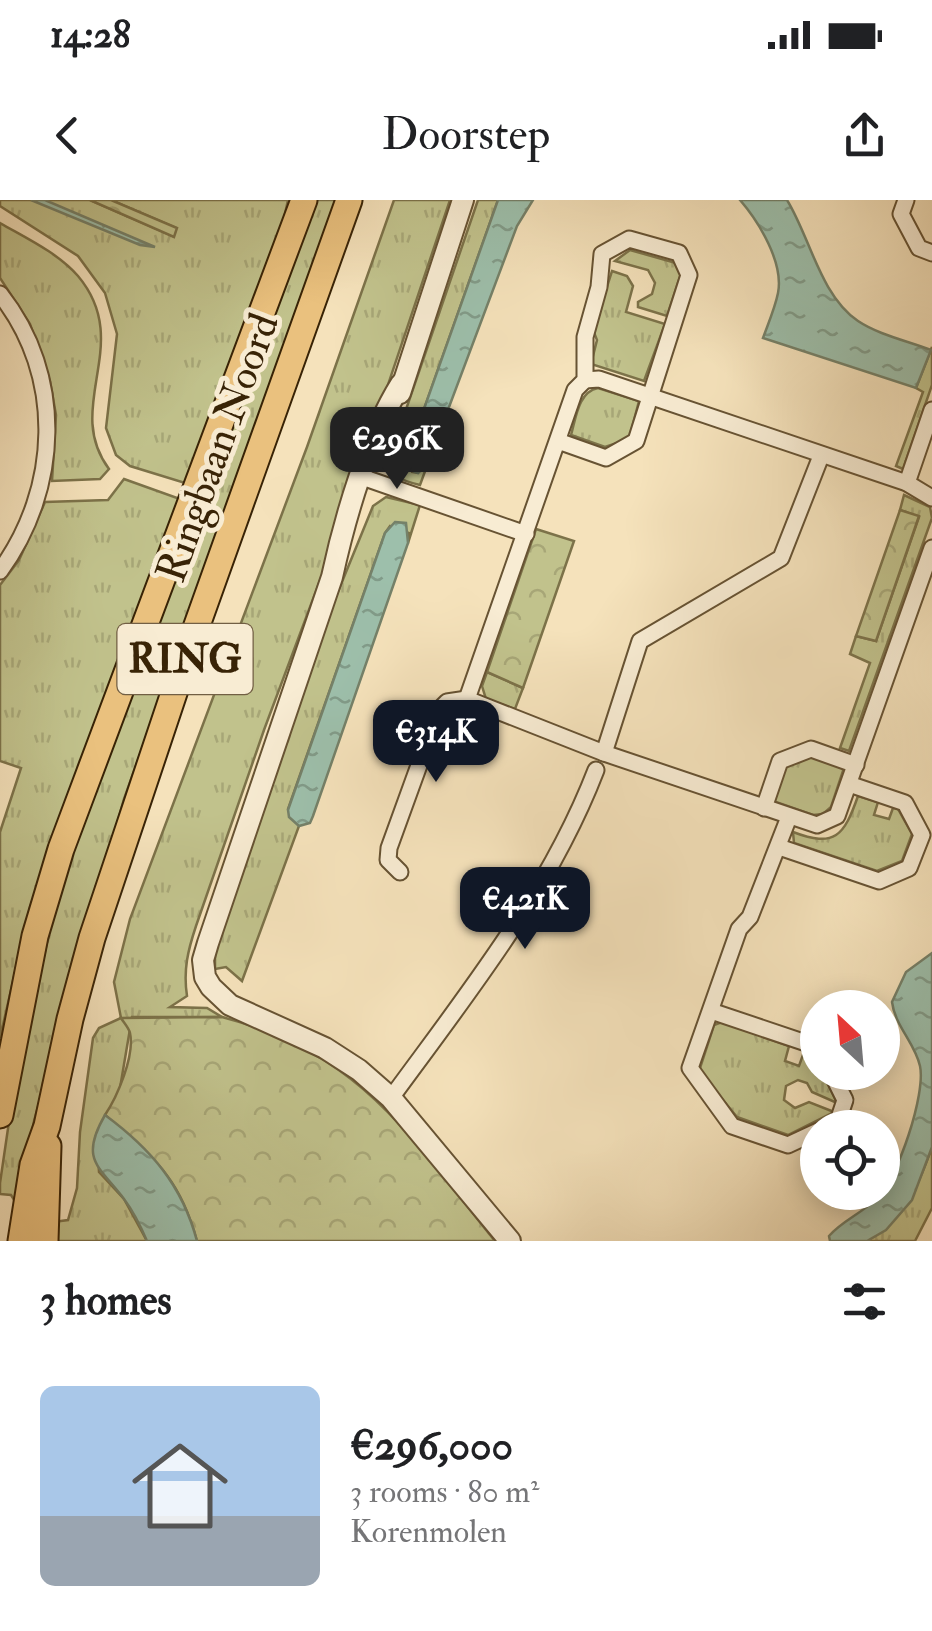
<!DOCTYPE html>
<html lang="en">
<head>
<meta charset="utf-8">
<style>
  body { margin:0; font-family:"IM FELL Double Pica",serif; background:#f6f6f6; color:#202124; height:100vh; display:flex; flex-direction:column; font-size:38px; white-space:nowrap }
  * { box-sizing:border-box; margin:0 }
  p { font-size:32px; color:#757577 }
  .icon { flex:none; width:55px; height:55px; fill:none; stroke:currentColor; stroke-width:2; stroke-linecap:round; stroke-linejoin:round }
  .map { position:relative; height:1041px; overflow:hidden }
  .details { display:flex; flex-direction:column; background:#fff; flex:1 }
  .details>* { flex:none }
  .needle { width:65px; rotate:334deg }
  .buttons { position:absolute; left:800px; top:790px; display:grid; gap:20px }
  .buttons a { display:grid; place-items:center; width:100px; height:100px; border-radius:50%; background:#fff; box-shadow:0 5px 25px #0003; font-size:50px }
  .price { position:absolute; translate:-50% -85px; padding:0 22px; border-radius:20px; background:#111827; color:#fff; font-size:32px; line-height:65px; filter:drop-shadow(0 2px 5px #0008) }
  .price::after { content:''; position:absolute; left:50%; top:60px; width:30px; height:22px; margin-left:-15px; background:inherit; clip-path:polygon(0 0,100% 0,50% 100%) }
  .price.selected { background:#222; color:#fff }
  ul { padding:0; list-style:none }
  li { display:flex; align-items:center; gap:30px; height:250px; padding:0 40px }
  li span { display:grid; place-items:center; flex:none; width:280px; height:200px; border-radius:15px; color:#555 }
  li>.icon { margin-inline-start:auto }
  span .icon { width:120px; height:120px; fill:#fffc; stroke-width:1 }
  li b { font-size:42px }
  h2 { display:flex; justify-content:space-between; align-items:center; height:120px; padding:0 40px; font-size:42px }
  .status { display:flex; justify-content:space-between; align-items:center; height:70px; padding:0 50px; background:#fff; direction:ltr }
  .status svg { height:28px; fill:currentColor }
  header { display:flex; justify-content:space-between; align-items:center; height:130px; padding:0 40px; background:#fff; font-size:45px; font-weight:600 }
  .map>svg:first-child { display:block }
</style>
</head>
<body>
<div class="status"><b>14:28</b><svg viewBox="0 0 49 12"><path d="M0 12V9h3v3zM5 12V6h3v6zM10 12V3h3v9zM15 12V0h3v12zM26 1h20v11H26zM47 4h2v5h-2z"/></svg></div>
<header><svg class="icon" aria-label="back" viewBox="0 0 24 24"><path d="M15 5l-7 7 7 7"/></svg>Doorstep<svg class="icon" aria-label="share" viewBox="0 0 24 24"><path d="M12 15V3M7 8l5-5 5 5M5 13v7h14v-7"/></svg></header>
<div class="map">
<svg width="932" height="1041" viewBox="0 0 932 1041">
  <defs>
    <pattern id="grass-tufts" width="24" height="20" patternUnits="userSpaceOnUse" patternTransform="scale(2.5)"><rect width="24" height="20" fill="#c1c28c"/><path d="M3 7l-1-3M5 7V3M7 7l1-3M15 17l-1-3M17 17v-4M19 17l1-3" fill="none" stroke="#a7a677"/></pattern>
    <pattern id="forest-crowns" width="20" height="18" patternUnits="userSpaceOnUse" patternTransform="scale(2.5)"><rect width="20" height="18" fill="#c1c28c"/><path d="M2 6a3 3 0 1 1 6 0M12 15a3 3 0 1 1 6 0" fill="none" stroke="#a7a677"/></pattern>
    <pattern id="water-ripples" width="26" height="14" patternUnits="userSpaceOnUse" patternTransform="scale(2.5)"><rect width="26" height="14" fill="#9dbfab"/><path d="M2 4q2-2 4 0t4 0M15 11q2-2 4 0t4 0" fill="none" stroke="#819b89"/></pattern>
  </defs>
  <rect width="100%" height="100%" fill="#f5e2bb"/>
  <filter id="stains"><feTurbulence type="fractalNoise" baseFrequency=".002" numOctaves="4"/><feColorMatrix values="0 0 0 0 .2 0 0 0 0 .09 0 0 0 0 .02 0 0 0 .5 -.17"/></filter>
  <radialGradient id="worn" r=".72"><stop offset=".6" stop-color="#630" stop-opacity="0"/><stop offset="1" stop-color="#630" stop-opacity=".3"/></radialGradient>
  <g fill="url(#grass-tufts)" stroke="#7c7249" stroke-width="2.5">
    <path d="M 0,0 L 90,0 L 173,36 L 176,28 L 111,0 L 288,0 L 283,23 L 185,283 L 130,266 L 116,255 L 106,228 L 117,134 L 105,93 L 78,56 L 0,6 Z"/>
    <path d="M 315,0 L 338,0 L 124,599 L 34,921 L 18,1006 L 11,995 L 0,994 L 0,983 L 11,908 L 53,715 L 103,555 Z"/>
    <path d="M 394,0 L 450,0 L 343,319 L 264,530 L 196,726 C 188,750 183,770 187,796 L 170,807 L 207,808 L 222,817 L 132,817 L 119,894 L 97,932 L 99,972 L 124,999 L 147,1041 L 55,1041 L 53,1022 L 68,1020 L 77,988 L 80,932 L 93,838 L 99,828 L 121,818 L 114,782 L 130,719 L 307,247 Z"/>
    <path d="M 478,0 L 498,0 L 407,257 L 412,272 L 418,273 L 428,263 L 420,285 C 402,281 390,277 390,256 Z"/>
    <path d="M 0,23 C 26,38 58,53 78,76 C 135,144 62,206 109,269 L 100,279 L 52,281 L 56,215 L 50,181 L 30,124 L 0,78 Z"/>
    <path d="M 630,50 L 676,63 L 681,74 L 667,116 L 638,107 L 638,102 L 652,94 L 655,83 L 648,70 L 615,61 Z"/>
    <path d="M 612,71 L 627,76 L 633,86 L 626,112 L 665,124 L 644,181 L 591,164 L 597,140 L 593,130 Z"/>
    <path d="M 932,147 L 932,185 L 903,269 L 896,266 L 923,192 L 916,188 Z"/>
    <path d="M 598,188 L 639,201 L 629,239 L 605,247 L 571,235 C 576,218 578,192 598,188 Z"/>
    <path d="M 124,279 L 180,299 L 30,707 L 0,838 L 0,632 L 21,568 L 0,561 L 0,385 L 19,360 L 45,302 L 108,300 Z"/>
    <path d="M 904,295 L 930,307 L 932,318 L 849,551 L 840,548 L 870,463 L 850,454 L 856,436 L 876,441 L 919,317 L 900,310 Z"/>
    <path d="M 386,297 L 420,305 L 408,343 L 409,333 L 390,326 L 385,333 L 288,609 L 299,626 L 242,781 L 226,767 L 215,769 L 215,750 L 335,399 L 373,306 Z"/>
    <path d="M 487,472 L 523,488 L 515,509 L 486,499 L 482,486 Z"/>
    <path d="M 808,553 L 844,568 L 831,607 L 823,614 L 813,615 L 773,601 L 785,565 Z"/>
    <path d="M 858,596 L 878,602 L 874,615 L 889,619 L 893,608 L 898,609 L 912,634 L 902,661 L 877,671 L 794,643 L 793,632 C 835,648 844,636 858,596 Z"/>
    <path d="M 722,822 L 789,846 L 785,861 L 799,866 L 804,852 L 814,855 L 818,872 L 823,873 L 837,903 L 812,892 L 807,883 L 798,880 L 786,886 L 784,900 L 795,908 L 809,902 L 834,912 L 788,935 L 737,917 L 699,871 L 714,825 Z"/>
    <path d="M 932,947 L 932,1008 L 915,1041 L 867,1041 C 905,1018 918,987 932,947 Z"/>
  </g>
  <g fill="url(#forest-crowns)" stroke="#7c7249" stroke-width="2.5">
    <path d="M 90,0 L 111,0 L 177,28 L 174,37 Z"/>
    <path d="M 900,310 L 919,316 L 876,441 L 856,436 Z"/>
    <path d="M 536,329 L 574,341 L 523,488 L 487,472 Z"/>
    <path d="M 222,817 C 361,853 410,936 495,1041 L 197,1041 C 179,975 153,958 105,915 C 117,897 135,856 130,833 C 129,828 124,823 121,818 Z"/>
  </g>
  <g fill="url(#water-ripples)" stroke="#758169" stroke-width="2.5">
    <path d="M 31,0 L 45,0 L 155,47 L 140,45 Z"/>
    <path d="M 498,0 L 533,0 L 517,26 L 428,263 L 418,273 L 408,269 L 407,257 Z"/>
    <path d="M 740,0 L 787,0 C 810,37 820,95 858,121 C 879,135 908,141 931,150 L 916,188 L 763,138 C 768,124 775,108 778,93 C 784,63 759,22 740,0 Z"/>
    <path d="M 395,322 L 406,323 L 408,343 L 313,616 L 310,623 L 299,626 L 289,617 L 288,610 L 385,333 Z"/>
    <path d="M 932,753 L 932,947 L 912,1000 L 886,1030 L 867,1041 L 830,1041 L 829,1036 C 843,1020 863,1013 878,997 C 898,977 926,894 920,866 C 915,843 895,826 892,802 L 906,772 Z"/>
    <path d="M 105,915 C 151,949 182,985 197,1041 L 147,1041 C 141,1027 133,1011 124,999 C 99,966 79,960 105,915 Z"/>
  </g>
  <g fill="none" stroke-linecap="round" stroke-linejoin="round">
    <g stroke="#675333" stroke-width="19">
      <g id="minor">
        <path d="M 906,0 L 901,14 L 919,48 L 932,53"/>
        <path d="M 0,94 C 65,176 60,289 0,371"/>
        <path d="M 585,180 L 599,179 L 907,283 L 932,298"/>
        <path d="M 558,241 L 606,258 L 636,241 L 689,75 L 679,53 L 629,39 L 602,54 L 599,87 L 585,137 L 585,180 L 575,190 L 467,499 L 604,553 L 817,625 L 837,616 L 932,348"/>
        <path d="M 362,277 L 526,334"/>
        <path d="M 907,283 L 932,210"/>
        <path d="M 604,553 L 640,441 L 781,358 L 821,256"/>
        <path d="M 764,608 L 780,561 L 811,549 L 856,565"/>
        <path d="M 789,617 L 750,717 L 739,729 L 690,868 L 732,926 L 788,945 L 818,931"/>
        <path d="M 779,647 L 879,681 L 909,668 L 922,635 L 905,603 L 849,584"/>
        <path d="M 400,672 L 388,660 L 389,648 L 439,510 L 447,502 L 467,499"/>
        <path d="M 711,811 L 818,847"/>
        <path d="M 391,898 C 467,794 549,692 596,570"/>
        <path d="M 824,928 L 838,921 L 845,900 L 831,872"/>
      </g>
    </g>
    <g stroke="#675333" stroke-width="24">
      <g id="tertiary">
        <path d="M 401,184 C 369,235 345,317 332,377 L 208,743 L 203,760 L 205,777 L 211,787 L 230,805 L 325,848 L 359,870 L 391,898 L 510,1041"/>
        <path d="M 400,193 L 463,0"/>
      </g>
    </g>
    <g stroke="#382306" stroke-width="29">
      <g id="primary">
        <path d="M 0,915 L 35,736 L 61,649 L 304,0"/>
        <path d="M 21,1041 L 33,965 L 47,926 L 70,819 L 92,738 L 191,442 L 349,0"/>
        <path d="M 45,1041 L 48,946"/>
      </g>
    </g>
    <use href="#minor" stroke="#f8ecd3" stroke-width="15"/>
    <use href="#tertiary" stroke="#f8ecd3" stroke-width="20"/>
    <use href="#primary" stroke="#eac17e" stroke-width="25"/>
  </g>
  <g text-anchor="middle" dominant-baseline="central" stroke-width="10" stroke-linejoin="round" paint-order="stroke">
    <rect fill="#f8ecd3" stroke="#725f44" stroke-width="2.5" x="117.5" y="424" width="135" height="70" rx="8"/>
    <g font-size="40" font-weight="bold" fill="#382306">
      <text x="185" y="459">RING</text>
    </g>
    <g font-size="42" fill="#382306" stroke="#f8ecd3">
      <text transform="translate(218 248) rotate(-70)">Ringbaan Noord</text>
    </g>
  </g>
  <rect width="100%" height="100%" filter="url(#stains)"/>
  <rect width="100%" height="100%" fill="url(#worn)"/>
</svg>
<div class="buttons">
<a><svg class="needle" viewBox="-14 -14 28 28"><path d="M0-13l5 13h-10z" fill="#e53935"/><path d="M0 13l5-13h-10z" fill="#757577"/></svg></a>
<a><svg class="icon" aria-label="locate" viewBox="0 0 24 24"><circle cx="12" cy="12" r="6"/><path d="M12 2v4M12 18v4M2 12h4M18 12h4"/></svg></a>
</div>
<b class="price selected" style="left:397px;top:292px">€296K</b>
<b class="price" style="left:436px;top:585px">€314K</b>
<b class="price" style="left:525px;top:752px">€421K</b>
</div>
<section class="details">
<h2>3 homes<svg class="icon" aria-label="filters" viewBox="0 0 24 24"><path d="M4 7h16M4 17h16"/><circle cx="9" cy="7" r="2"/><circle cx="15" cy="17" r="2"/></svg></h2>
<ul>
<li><span style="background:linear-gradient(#a9c7e8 65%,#9aa5b1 0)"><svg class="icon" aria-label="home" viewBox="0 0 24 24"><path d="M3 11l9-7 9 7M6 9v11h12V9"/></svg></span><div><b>€296,000</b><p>3 rooms · 80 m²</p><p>Korenmolen</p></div></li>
</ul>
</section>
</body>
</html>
